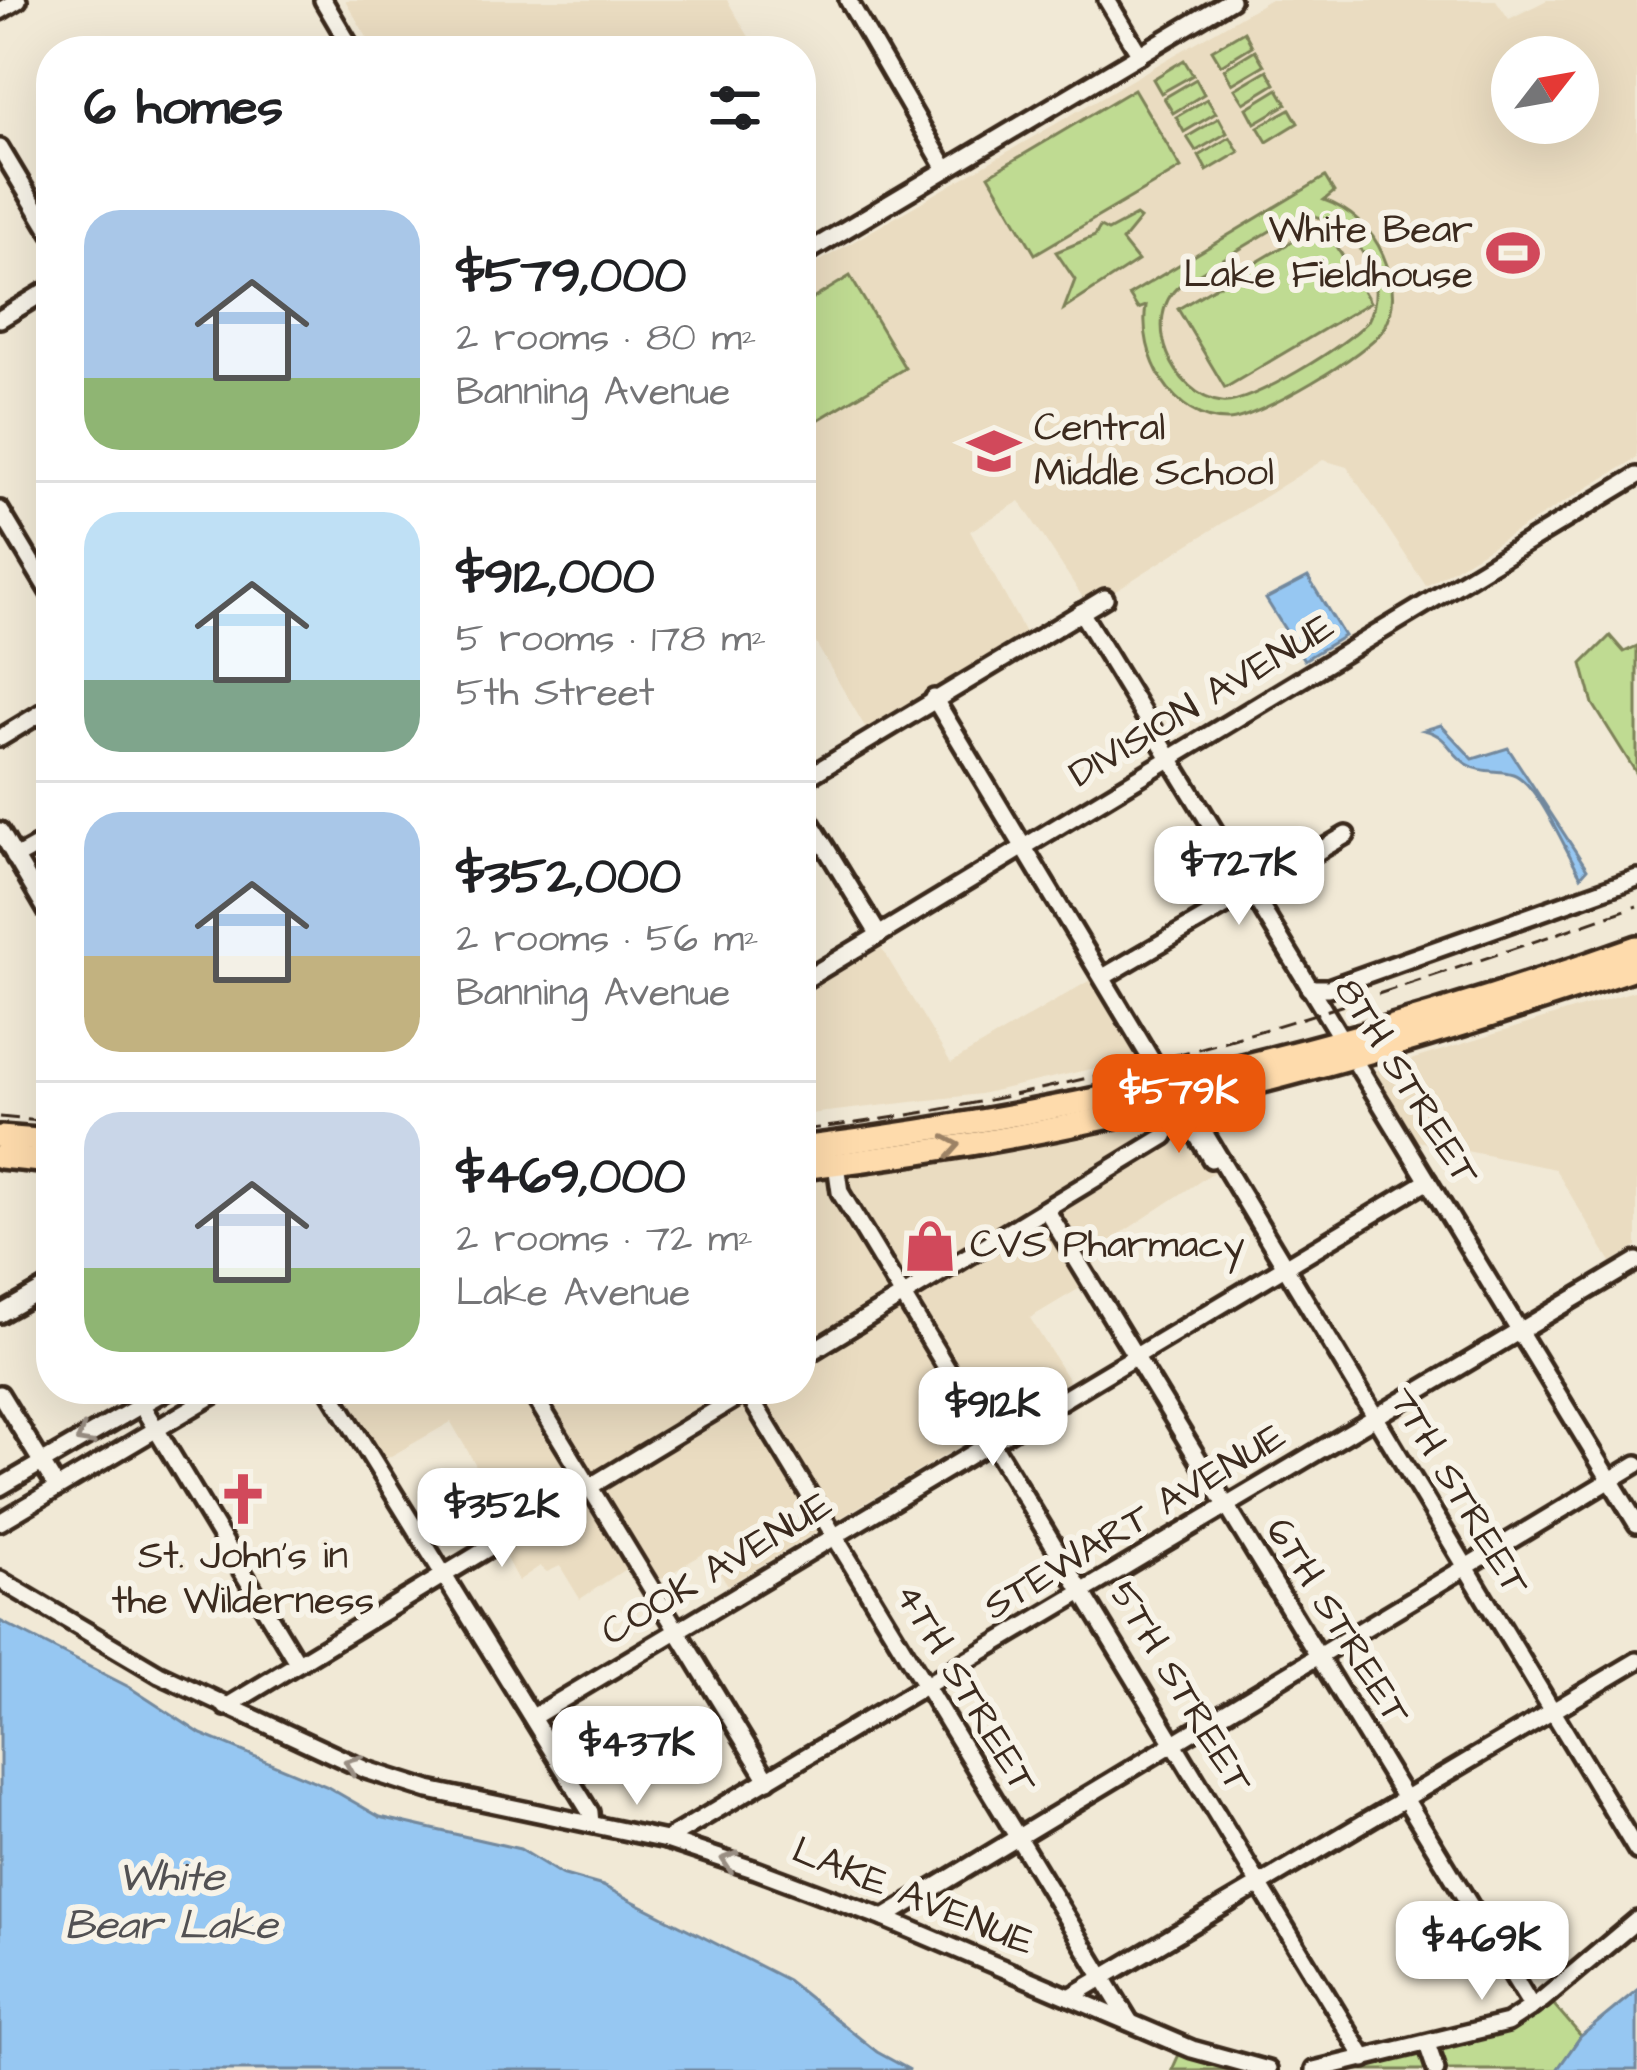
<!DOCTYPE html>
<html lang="en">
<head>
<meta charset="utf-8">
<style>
  body { margin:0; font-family:"Architects Daughter",sans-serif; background:#f6f6f6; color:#202124; height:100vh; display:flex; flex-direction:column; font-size:45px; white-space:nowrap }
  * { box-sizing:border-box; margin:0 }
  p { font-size:39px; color:#757577 }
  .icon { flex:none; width:66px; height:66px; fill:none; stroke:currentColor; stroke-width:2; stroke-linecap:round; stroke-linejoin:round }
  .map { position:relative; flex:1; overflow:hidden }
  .sheet { position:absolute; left:36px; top:36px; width:780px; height:1368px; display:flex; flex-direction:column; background:#fff; border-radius:48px; box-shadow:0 12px 48px #0002 }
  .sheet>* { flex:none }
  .needle { width:78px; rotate:59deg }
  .fabs { position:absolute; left:1491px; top:36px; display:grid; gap:24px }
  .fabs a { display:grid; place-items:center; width:108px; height:108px; border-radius:50%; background:#fff; box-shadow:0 12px 48px #0002; font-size:60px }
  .price { position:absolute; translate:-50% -102px; padding:0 27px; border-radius:24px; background:#fff; color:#222; font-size:39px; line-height:78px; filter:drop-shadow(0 3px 6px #0008) }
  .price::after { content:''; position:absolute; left:50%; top:72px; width:36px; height:27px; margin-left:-18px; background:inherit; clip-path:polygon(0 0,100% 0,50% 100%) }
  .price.on { background:#ea580c; color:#fff }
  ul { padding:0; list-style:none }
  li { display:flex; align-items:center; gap:36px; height:300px; padding:0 48px }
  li+li { border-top:3px solid #e0e0e0 }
  li span { display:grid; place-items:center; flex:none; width:336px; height:240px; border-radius:36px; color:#555 }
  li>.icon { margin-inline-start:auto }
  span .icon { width:144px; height:144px; fill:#fffc; stroke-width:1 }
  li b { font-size:51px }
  h2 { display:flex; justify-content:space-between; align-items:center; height:144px; padding:0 48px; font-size:51px }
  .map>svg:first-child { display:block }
</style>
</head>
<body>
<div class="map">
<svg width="1637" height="2070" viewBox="0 0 1637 2070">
  <rect width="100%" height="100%" fill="#f1e9d6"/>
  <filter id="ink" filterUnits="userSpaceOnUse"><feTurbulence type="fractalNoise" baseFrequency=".00833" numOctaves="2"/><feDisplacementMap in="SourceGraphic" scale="24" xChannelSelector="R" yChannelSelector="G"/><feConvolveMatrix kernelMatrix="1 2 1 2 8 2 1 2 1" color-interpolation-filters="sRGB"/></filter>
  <g filter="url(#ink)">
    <g fill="#eadcc1" fill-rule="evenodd">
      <path d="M 345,0 L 727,0 L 755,47 L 375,51 Z"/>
      <path d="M 1269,0 L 1496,0 L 1509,19 L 1547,0 L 1637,0 L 1637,458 L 1426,586 L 1347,467 L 1323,460 L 1089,607 L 1020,501 L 970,531 L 1030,642 L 871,737 L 801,618 L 801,272 ZM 1512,57 L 1578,57 L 1578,123 L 1512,123 Z"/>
      <path d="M 881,947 L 951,1063 L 1092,979 L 1140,1058 L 980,1094 L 801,1115 L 801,995 Z"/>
      <path d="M 1637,990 L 1637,1247 L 1611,1262 L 1555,1169 L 1417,1141 L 1375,1071 Z"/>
      <path d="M 1187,1108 L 1223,1166 L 1090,1254 L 1100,1276 L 1030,1318 L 1069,1381 L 728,1585 L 706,1552 L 653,1584 L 636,1562 L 580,1599 L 560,1566 L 547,1572 L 540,1566 L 518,1581 L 471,1491 L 485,1481 L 451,1422 L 384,1460 L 343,1389 L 801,1389 L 801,1179 Z"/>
    </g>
    <g fill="#bfdb92" stroke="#7d8258" stroke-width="3" fill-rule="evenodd">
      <path d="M 1244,31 L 1252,46 L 1221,65 L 1212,50 Z"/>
      <path d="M 1255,50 L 1264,65 L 1232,84 L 1224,69 Z"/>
      <path d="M 1184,60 L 1193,75 L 1161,93 L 1153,79 Z"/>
      <path d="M 1267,70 L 1275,84 L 1244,103 L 1235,89 Z"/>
      <path d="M 1196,79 L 1204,94 L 1173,113 L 1164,98 Z"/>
      <path d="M 1134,89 L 1181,168 L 1035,254 L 989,175 Z"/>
      <path d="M 1278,89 L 1287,104 L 1255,123 L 1247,108 Z"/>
      <path d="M 1207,99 L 1216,113 L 1184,132 L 1176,117 Z"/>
      <path d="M 1290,109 L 1298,123 L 1267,142 L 1258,127 Z"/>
      <path d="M 1219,118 L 1227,133 L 1196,151 L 1187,137 Z"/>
      <path d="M 1230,137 L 1239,152 L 1207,171 L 1199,156 Z"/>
      <path d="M 1325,177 L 1334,192 L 1324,200 C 1350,209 1372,229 1383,255 C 1393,278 1397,304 1385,327 C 1371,352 1257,419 1228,420 C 1172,421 1138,354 1146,306 L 1138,309 L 1129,295 ZM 1311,215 C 1355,225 1391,278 1368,321 C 1350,343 1248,406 1222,402 C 1173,396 1140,318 1180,285 L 1290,219 Z"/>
      <path d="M 1136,216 L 1140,219 L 1122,241 L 1138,261 L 1064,309 L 1075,280 L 1056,252 L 1095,236 L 1100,227 L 1108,231 Z"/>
      <path d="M 1323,223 L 1370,302 L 1225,388 L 1178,309 Z"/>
      <path d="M 850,276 L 905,368 L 801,430 L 801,306 Z"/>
      <path d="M 1610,636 L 1624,652 L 1637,646 L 1637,774 L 1593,704 L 1582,664 Z"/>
      <path d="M 1549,1999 L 1581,2036 L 1557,2070 L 1344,2070 L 1416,2051 Z"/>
      <path d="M 1181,2050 L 1240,2070 L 1172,2070 Z"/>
    </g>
    <g fill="#96c7f2" stroke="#72889d" stroke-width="3">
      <path d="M 1308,577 L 1344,636 L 1304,660 L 1266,599 Z"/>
      <path d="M 1441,725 L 1473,759 L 1508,748 L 1587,869 L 1581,876 C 1565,850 1538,783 1513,774 C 1498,769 1483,774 1467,764 C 1449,753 1449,736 1424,730 Z"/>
      <path d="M 0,1621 L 129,1687 L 201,1734 L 326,1786 L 380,1817 L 520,1849 L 561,1874 L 603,1886 L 787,1980 L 877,2052 L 910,2070 L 0,2070 Z"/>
      <path d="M 1637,1990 L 1637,2070 L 1557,2070 L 1581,2036 Z"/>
    </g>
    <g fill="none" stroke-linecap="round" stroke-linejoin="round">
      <g stroke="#3b2a1e" stroke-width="24">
        <g id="minor">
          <path d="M 323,0 L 353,51"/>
          <path d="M 848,0 L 946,169"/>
          <path d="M 1107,0 L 1140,55"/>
          <path d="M 0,11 L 18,0"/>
          <path d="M 0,148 L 51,233"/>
          <path d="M 801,256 L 1231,0"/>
          <path d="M 0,319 L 51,288"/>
          <path d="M 0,510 L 51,595"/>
          <path d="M 1081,612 L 1637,1524"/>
          <path d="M 934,698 L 1211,1159"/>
          <path d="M 0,738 L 51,707"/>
          <path d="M 801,781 L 1105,598"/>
          <path d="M 801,807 L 879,935"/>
          <path d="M 0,831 L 51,918"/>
          <path d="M 15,858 L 51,838"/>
          <path d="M 1105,976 L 1346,835"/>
          <path d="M 801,982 L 1637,476"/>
          <path d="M 1309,988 L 1328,988 L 1637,878"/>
          <path d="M 1181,1094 L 1637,1851"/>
          <path d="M 836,1164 L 840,1192 L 1365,2059"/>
          <path d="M 1047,1211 L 1532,2007"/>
          <path d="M 0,1314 L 51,1285"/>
          <path d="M 801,1358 L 1165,1136 L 1179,1107"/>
          <path d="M 329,1389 L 590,1812 L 591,1824"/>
          <path d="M 530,1389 L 768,1780"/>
          <path d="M 745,1389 L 1130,2022"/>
          <path d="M 0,1394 L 56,1486"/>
          <path d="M 142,1406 L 297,1662"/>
          <path d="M 0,1487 L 169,1389"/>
          <path d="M 0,1522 L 224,1389"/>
          <path d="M 0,1580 L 159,1674 L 366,1770 L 429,1790 L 666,1840 L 756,1870 L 884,1918 L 1192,2049 L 1268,2070"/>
          <path d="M 226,1707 L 751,1389"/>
          <path d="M 533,1717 L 1428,1181"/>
          <path d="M 666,1840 L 1637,1261"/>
          <path d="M 884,1918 L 1637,1464"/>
          <path d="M 1070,1997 L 1637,1661"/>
          <path d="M 1427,2044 L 1436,2070"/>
          <path d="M 1314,2070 L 1507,2023 L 1542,2000 L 1637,1920"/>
        </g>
      </g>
      <g stroke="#3b2a1e" stroke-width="30">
        <g id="major">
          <path d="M 0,1137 L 51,1141"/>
          <path d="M 801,1148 C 1085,1112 1368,1044 1637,947"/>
          <path d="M 0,1157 L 51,1162"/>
          <path d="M 801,1168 C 1087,1136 1366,1061 1637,967"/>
        </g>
      </g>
      <use href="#minor" stroke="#f7f3e8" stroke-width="15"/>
      <use href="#major" stroke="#fedbac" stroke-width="21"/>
      <g stroke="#3b2a1e" stroke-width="3" stroke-dasharray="18 9" stroke-linecap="butt">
        <path d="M 0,1117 L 51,1122"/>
        <path d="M 801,1130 C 1091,1097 1363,1001 1637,906"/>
      </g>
    </g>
    <defs><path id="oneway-chevron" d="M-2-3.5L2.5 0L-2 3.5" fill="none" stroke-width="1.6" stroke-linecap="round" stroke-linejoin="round" transform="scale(3)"/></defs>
    <use stroke="#9c8265" href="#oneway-chevron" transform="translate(952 1146) rotate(-10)"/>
    <g stroke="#998e83">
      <use href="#oneway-chevron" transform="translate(84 1437) rotate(151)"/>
      <use href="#oneway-chevron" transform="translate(352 1764) rotate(-157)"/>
      <use href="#oneway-chevron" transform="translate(729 1861) rotate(-162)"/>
    </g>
  </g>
  <defs>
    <g id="stadium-bare" transform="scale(4.14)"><path d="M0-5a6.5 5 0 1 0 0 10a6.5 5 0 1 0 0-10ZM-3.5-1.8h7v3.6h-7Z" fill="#d1495b" stroke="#f7f3e8" stroke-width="2.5" paint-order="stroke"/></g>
    <g id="school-bare" transform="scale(4.14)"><path d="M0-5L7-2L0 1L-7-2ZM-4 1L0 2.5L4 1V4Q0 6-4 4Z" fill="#d1495b" stroke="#f7f3e8" stroke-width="2.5" paint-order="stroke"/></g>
    <g id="shop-bare" transform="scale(4.14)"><path d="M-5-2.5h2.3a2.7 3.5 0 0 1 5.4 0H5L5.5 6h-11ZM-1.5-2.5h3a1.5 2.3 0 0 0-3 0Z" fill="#d1495b" stroke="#f7f3e8" stroke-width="2.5" paint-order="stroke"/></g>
    <g id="church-bare" transform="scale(4.14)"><path d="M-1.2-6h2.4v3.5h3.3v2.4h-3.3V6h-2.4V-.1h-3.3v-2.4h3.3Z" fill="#d1495b" stroke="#f7f3e8" stroke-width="2.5" paint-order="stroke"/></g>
  </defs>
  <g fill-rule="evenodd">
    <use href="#stadium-bare" x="1513" y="253"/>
    <use href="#school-bare" x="994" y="451"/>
    <use href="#shop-bare" x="930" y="1246"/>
    <use href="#church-bare" x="243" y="1499"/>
  </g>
  <g text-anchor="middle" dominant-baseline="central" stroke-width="12" stroke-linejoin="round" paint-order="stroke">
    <g font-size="39" fill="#3b2a1e" stroke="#f7f3e8" text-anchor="start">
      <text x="1473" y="231" text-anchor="end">White Bear<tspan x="1473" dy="45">Lake Fieldhouse</tspan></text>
      <text x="1034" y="429">Central<tspan x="1034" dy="45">Middle School</tspan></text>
      <text x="970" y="1246">CVS Pharmacy</text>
      <text x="243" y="1557" text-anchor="middle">St. John's in<tspan x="243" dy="45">the Wilderness</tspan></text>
    </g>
    <g font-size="39" fill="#3b2a1e" stroke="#f7f3e8">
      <text transform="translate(1202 701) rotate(-31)">DIVISION AVENUE</text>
      <text transform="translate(1406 1082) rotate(58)">8TH STREET</text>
      <text transform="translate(1458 1492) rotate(59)">7TH STREET</text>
      <text transform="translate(1135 1522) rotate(-31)">STEWART AVENUE</text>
      <text transform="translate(717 1569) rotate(-31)">COOK AVENUE</text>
      <text transform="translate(1337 1622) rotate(58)">6TH STREET</text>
      <text transform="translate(1180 1688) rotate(59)">5TH STREET</text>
      <text transform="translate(965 1689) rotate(59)">4TH STREET</text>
      <text transform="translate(913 1897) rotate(22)">LAKE AVENUE</text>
    </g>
    <g font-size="42" font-style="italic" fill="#525153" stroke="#f7f3e8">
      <text x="171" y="1878">White<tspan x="171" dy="48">Bear Lake</tspan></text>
    </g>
  </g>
</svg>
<div class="fabs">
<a><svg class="needle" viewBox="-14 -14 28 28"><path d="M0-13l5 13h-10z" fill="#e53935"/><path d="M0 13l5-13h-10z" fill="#757577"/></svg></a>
</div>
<b class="price" style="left:1239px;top:928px">$727K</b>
<b class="price on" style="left:1179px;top:1156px">$579K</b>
<b class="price" style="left:993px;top:1469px">$912K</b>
<b class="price" style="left:502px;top:1570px">$352K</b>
<b class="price" style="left:637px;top:1808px">$437K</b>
<b class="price" style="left:1482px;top:2003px">$469K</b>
<section class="sheet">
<h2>6 homes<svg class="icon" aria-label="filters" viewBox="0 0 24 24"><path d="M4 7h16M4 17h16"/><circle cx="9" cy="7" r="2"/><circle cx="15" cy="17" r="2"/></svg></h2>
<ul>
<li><span style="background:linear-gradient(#a9c7e8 70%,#8fb573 0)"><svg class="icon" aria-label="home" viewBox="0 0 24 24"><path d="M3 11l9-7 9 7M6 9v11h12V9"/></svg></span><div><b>$579,000</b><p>2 rooms · 80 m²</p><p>Banning Avenue</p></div></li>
<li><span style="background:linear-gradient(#bfe0f5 70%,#7fa58c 0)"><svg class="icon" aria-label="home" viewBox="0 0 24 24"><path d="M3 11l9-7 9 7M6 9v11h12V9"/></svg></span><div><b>$912,000</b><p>5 rooms · 178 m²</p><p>5th Street</p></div></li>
<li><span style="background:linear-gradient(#a9c7e8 60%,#c2b280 0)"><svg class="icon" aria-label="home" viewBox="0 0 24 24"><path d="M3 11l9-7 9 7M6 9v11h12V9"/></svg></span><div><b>$352,000</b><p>2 rooms · 56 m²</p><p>Banning Avenue</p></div></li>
<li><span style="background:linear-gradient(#c9d6e8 65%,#8fb573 0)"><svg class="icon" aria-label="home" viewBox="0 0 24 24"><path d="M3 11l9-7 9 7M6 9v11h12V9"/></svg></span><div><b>$469,000</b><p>2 rooms · 72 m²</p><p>Lake Avenue</p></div></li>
</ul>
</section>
</div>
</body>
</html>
